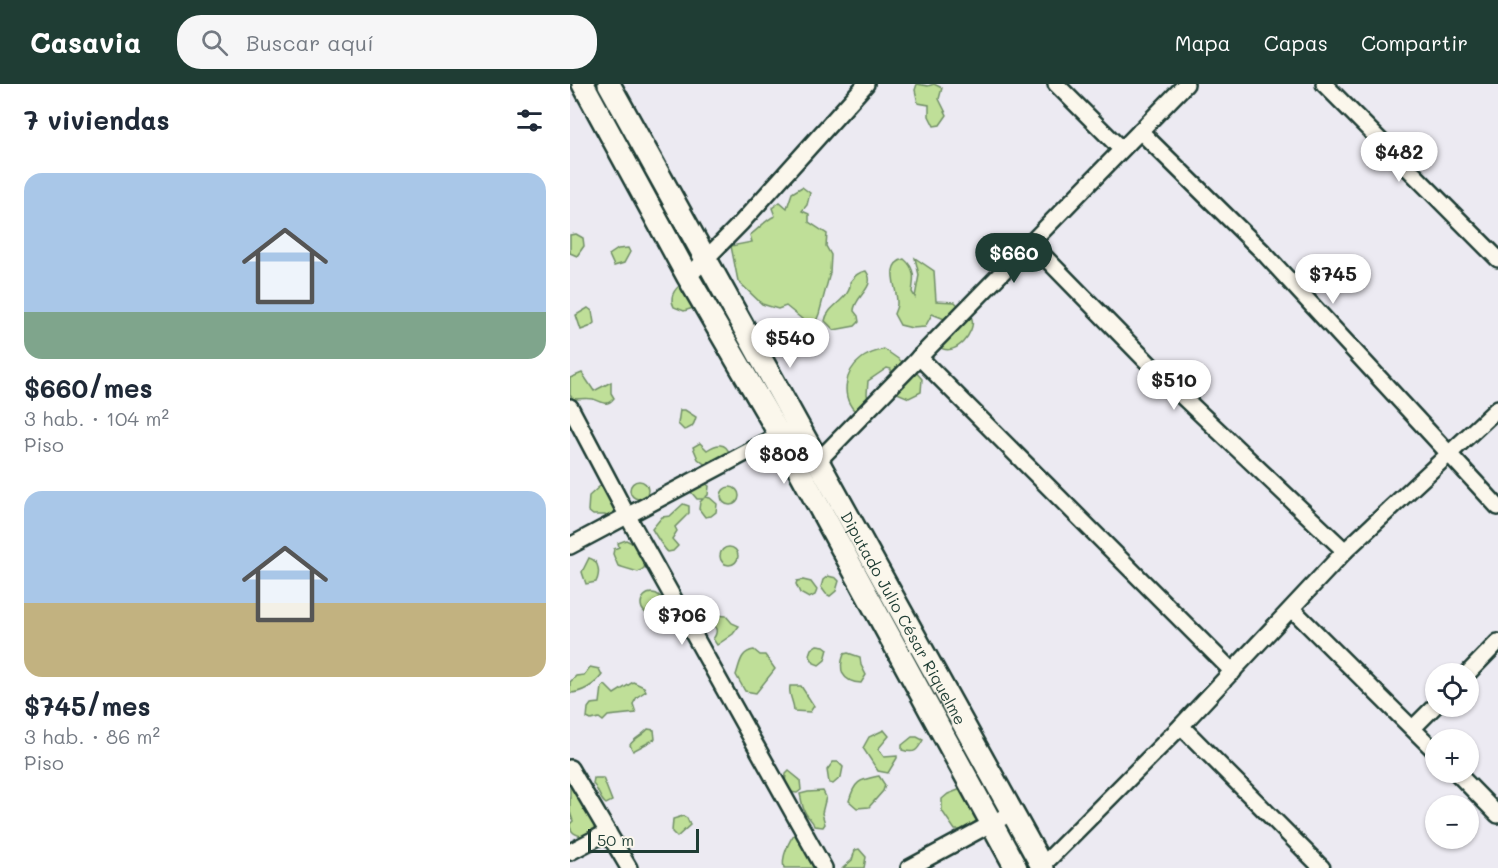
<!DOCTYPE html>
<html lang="es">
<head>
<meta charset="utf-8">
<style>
  body { margin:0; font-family:Mali,sans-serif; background:#f6f6f7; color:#1f2937; height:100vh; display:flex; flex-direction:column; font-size:22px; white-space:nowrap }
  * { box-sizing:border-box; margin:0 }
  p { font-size:20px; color:#747a83 }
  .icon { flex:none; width:33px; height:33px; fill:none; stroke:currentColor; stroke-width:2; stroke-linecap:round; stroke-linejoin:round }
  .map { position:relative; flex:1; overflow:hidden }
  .drawer { display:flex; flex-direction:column; background:#fff; width:570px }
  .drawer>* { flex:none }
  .fabs { position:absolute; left:855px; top:579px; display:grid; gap:12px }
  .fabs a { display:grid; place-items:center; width:54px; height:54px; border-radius:50%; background:#fff; box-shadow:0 2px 4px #0004; font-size:30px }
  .scale { position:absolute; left:18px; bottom:15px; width:111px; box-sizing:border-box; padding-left:6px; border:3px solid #1f3d34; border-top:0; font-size:16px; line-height:21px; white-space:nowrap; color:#1f3d34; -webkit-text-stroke:4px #fbf7ec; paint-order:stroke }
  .price { position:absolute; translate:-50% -51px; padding:0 14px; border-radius:21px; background:#fff; color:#222; font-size:20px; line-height:39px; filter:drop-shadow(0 2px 3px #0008) }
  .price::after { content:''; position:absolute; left:50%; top:36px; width:18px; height:14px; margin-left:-9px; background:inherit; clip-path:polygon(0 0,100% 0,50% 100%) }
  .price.active { background:#1f3d34; color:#fff }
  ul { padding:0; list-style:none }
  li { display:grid; align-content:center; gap:12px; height:318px; padding:0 24px }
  li span { display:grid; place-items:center; height:186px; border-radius:18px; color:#555 }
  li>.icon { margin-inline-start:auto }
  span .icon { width:108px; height:108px; fill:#fffc; stroke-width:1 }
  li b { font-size:26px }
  h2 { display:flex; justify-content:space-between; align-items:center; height:72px; padding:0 24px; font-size:26px }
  header { display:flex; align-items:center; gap:36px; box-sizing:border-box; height:84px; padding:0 30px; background:#1f3d34; color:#fff }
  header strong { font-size:28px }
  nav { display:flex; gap:33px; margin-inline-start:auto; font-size:21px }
  .search { width:420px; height:54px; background:#f6f6f7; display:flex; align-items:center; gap:15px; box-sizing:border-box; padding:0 21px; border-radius:24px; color:#747a83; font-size:22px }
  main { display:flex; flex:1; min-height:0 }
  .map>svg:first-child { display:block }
</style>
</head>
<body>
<header>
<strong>Casavia</strong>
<div class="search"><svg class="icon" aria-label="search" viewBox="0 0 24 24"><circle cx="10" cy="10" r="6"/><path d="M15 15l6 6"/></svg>Buscar aquí</div>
<nav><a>Mapa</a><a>Capas</a><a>Compartir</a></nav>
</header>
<main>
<section class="drawer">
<h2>7 viviendas<svg class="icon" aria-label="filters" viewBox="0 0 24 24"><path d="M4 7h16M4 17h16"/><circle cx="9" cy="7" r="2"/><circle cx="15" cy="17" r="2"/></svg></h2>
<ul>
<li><span style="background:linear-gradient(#a9c7e8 75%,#7fa58c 0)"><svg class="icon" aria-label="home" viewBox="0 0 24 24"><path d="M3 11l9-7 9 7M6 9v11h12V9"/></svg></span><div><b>$660/mes</b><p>3 hab. · 104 m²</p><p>Piso</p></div></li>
<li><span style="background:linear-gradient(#a9c7e8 60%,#c2b280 0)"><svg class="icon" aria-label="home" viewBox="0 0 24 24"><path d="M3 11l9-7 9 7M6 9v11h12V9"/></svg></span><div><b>$745/mes</b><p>3 hab. · 86 m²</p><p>Piso</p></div></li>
</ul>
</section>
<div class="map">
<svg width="928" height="784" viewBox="0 0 928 784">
  <rect width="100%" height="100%" fill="#eceaf2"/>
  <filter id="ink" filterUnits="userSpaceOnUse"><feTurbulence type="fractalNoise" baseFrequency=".0167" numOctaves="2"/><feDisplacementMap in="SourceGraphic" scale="12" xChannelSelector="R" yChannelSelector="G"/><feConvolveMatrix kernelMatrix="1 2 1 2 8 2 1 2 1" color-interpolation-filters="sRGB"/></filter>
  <g filter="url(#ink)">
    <g fill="#bfdf98" stroke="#6f8e66" stroke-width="1.5">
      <path d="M 347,0 L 358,2 L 364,0 L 372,4 L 369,15 L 377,31 L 370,41 L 364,42 L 359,32 L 359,21 L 348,19 L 345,6 Z"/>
      <path d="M 232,103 L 240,109 L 237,121 L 232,127 L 239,130 L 239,138 L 257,150 L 256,162 L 261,171 L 260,189 L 249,230 L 245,240 L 237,239 L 216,222 L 208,225 L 192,220 L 168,197 L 161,162 L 182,158 L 180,151 C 189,145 195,136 205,132 L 202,124 L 210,118 L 217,124 L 222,109 Z"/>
      <path d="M 6,150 L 13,154 L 14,162 L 7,172 L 0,169 L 0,151 Z"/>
      <path d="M 58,164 L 60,168 L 54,179 L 44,182 L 39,171 L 48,165 Z"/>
      <path d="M 345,174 L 364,187 L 366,217 L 385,218 C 389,223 400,230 402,235 C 406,247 385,276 368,262 L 377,236 L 362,230 L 355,243 L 342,244 L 330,241 L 324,230 C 325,227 327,223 327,220 C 328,204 313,181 334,175 C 346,185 344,195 342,208 L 345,213 L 349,191 Z"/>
      <path d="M 296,187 C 308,203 284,212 284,227 L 288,232 L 289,238 L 285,242 L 264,246 L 255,237 C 257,221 282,215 280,198 C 285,192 288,188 296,187 Z"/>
      <path d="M 113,199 L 129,216 L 123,224 L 114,227 L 104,223 C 99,213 104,205 113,199 Z"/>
      <path d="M 18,224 L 22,227 L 24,239 L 19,243 L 11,246 L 6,231 Z"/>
      <path d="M 314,265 L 344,286 L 352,295 L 351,308 L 339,314 L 327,309 L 322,297 L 321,285 L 317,284 L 298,297 L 297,310 L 299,322 L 287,329 C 270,314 274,288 291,275 C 298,269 306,268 314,265 Z"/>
      <path d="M 12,289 L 24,307 L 41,298 L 41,309 L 44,314 C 36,324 32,317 23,315 C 18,314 9,315 3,315 L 0,311 L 0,294 Z"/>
      <path d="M 110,326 L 115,326 L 126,333 C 124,341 122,344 114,346 L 108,340 Z"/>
      <path d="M 130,359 L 137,366 C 146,360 156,357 160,371 L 137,382 L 128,375 L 123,363 Z"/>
      <circle cx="197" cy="379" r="9"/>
      <circle cx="69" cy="406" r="9"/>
      <path d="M 132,397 L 139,402 L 138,411 L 135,413 L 140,414 L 147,420 L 146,428 L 141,432 L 135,433 L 129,425 L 130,418 L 133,415 L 127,415 L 121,408 L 121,404 Z"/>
      <path d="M 30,402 L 35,403 L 47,426 L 46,429 L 38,434 L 35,431 L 23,431 L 18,427 L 19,412 Z"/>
      <circle cx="160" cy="412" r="9"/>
      <path d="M 113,420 L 119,422 L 119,429 L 105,443 L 107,447 L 102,455 L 108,462 L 103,467 L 98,468 C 94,465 85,450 82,445 L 92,433 L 100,432 Z"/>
      <path d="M 56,456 L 66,461 L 76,477 L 74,484 L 68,488 L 48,482 L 43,470 L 44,465 L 49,463 L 48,459 Z"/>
      <circle cx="159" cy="472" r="9"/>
      <path d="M 19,474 C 30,477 30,490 26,498 L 16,500 L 12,488 Z"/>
      <path d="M 258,492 L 266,494 L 269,497 L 266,507 L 260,512 L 256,510 L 251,503 L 253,496 Z"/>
      <path d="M 233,496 L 241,498 L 247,506 L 245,511 L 239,514 L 230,509 L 226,500 L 227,497 Z"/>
      <circle cx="82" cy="520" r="11"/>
      <path d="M 145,531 L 156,532 L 162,539 L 169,542 L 163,550 L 147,561 L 143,555 C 149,547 146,544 141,536 Z"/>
      <path d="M 247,561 L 254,562 L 258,565 L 255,576 L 249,581 L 244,579 L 239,571 L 241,565 Z"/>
      <path d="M 184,566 L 190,571 L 195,571 L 205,585 L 186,609 L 175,607 L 166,591 C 170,580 170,568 184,566 Z"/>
      <path d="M 278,569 L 290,573 L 291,581 L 296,591 L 291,599 C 272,598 268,586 274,570 Z"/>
      <path d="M 20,583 L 29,585 L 32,591 C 25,601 11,609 0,609 L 0,598 L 6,592 L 14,591 Z"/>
      <path d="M 63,598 L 74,603 L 76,607 L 67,613 L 63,620 L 66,629 L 38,632 L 33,637 L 29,634 L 21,636 L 17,634 L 18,624 L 21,620 L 30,619 L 32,603 L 35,601 L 44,610 Z"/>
      <path d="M 220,602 L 231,602 L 244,622 L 240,628 L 224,627 C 224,617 218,612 220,602 Z"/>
      <path d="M 78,645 L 84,646 L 85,655 L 63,667 L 60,661 C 64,654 72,652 78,645 Z"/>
      <path d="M 314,646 L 319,652 L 308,665 L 314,673 L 327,672 L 327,674 L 318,689 L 308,687 L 293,664 L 299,653 Z"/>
      <path d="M 342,653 L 347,653 L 353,656 C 347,667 345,670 332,666 L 332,661 Z"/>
      <path d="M 263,678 L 268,678 L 273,683 L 271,693 L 263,700 L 259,699 L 257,686 Z"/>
      <path d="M 0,684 L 23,732 L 25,743 L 15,753 C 6,751 0,749 0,740 L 3,737 L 0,728 Z"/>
      <path d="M 219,687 L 230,696 L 231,706 L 227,709 L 220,708 L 215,700 L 216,690 Z"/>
      <path d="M 309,692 L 315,701 L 313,707 L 299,723 L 287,724 L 279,717 C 285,696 290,696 309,692 Z"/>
      <path d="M 24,694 L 33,694 L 42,717 L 36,720 C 29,715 29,706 23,700 Z"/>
      <path d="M 404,700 L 420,705 L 425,715 L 425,724 L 393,746 L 385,746 L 372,727 L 372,715 L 378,710 Z"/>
      <path d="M 238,708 L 253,707 L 256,713 L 252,729 L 255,740 L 253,743 L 244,742 C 243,736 239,735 236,730 C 232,724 232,717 230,710 Z"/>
      <path d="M 113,732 L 117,734 L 120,741 L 107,753 L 102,748 L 103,735 Z"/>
      <path d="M 226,748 L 240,771 L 239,776 L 244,784 L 214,784 C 211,774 219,756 226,748 Z"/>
      <path d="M 289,765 L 296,773 L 294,784 L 273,784 L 282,776 L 285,766 Z"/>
    </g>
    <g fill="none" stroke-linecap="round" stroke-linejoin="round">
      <g stroke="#1f3d34" stroke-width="20">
        <g id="street">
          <path d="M 486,0 L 551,65"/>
          <path d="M 754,0 L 928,175"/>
          <path d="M 570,47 L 693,168 L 928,423"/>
          <path d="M 461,159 L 594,295 L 775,467"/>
          <path d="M 118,193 L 171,139 L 296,0"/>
          <path d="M 349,273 L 663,588"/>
          <path d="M 0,323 L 57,431 L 254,784"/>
          <path d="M 248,377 L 616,0"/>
          <path d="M 0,462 L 217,347"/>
          <path d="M 722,525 L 866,668"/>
          <path d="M 897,590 L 928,558"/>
          <path d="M 611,642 L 752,784"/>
          <path d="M 843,644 L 866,621"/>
          <path d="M 0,684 L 59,784"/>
          <path d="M 886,688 L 928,731"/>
          <path d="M 0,768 L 38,748"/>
          <path d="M 472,782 L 611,642 L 775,467 L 928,324"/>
          <path d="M 339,784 L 441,729"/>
        </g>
      </g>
      <g stroke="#1f3d34" stroke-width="26">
        <g id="secondary">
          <path d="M 13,0 L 118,193 L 210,351 L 446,784"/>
          <path id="s1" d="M 39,0 L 473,784"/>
        </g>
      </g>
      <use href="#street" stroke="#fbf7ec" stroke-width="15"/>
      <use href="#secondary" stroke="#fbf7ec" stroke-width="21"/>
    </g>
  </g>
  <g text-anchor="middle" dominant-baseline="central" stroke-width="4.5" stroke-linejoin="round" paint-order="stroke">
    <g font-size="16" fill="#1f3d34" stroke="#fbf7ec">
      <text stroke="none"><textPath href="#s1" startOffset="610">Diputado Julio César Riquelme</textPath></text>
    </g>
  </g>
</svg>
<div class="fabs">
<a><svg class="icon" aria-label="locate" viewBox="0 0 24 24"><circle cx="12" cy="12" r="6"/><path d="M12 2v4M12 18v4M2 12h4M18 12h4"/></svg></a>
<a>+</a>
<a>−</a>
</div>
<div class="scale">50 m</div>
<b class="price" style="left:829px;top:99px">$482</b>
<b class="price active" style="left:444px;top:200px">$660</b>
<b class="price" style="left:763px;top:221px">$745</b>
<b class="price" style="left:220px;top:285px">$540</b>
<b class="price" style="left:604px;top:327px">$510</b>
<b class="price" style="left:214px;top:401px">$808</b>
<b class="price" style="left:112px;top:562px">$706</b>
</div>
</main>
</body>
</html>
